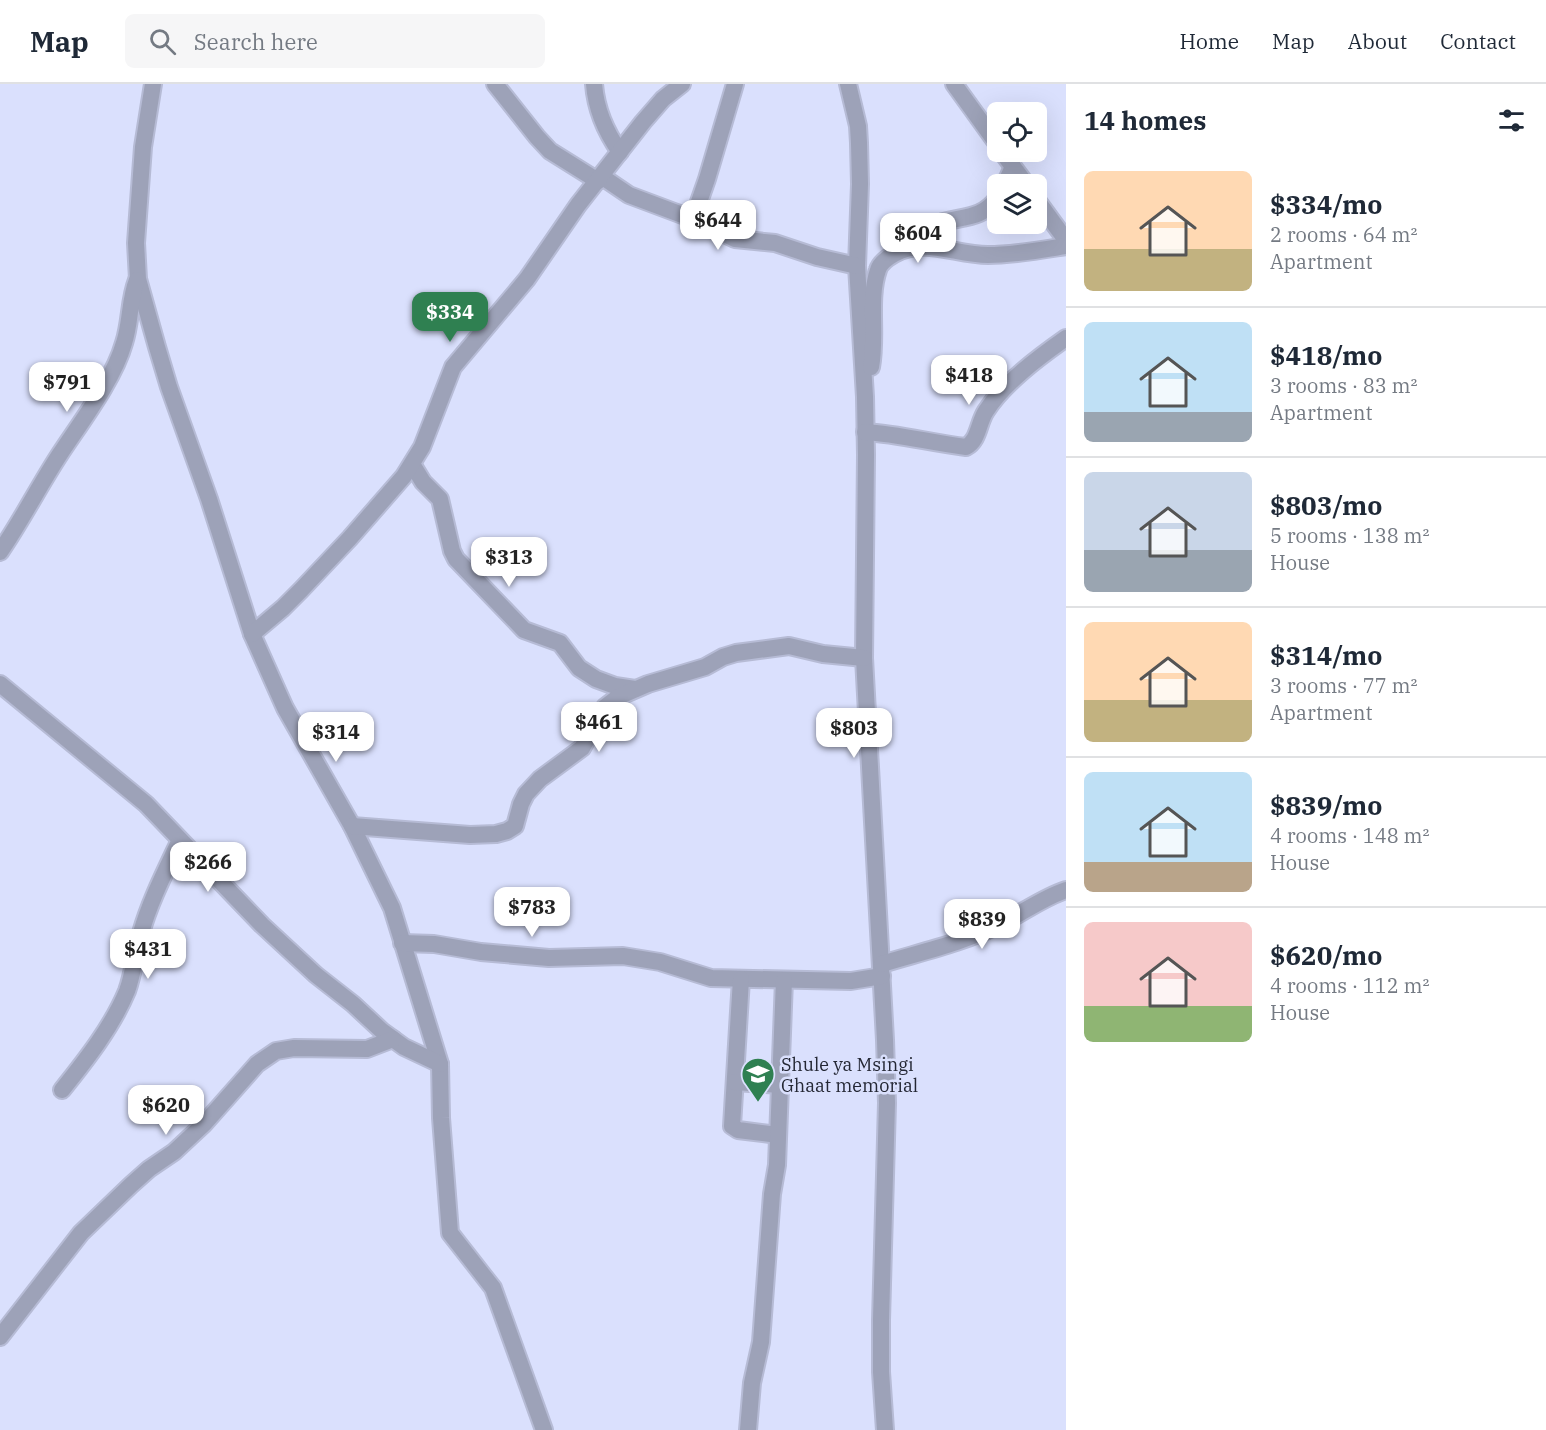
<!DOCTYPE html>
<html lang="en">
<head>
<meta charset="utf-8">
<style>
  body { margin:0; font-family:"IBM Plex Serif",serif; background:#f6f6f7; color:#1f2937; height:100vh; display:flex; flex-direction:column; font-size:22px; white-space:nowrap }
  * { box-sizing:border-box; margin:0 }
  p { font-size:20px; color:#747a83 }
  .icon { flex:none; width:33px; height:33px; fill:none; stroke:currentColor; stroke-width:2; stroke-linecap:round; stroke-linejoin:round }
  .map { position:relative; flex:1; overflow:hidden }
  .drawer { display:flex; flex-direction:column; background:#fff; width:480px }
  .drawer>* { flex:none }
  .tools { position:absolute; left:987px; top:18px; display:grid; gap:12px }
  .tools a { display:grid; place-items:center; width:60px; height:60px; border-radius:9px; background:#fff; box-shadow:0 6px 24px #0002; font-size:30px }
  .price { position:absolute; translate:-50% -51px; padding:0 14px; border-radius:12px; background:#fff; color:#222; font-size:20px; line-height:39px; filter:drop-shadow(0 2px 3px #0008) }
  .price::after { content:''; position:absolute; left:50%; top:36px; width:18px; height:14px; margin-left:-9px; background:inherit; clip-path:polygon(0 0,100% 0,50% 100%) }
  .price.current { background:#2f8051; color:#fff }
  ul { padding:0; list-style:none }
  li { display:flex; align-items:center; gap:18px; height:150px; padding:0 18px }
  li+li { border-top:2px solid #e0e1e3 }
  li span { display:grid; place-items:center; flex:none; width:168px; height:120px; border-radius:9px; color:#555 }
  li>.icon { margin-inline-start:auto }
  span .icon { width:72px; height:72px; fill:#fffc; stroke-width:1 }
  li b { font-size:26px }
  h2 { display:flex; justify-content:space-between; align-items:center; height:72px; padding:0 18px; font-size:26px }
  header { display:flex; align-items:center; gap:36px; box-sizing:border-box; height:84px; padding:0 30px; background:#fff; border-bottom:2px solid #e0e1e3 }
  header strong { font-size:28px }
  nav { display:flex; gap:33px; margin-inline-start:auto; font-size:21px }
  .search { width:420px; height:54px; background:#f6f6f7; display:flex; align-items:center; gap:15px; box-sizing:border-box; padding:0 21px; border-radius:9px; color:#747a83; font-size:22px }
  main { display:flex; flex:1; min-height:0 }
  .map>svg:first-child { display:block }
</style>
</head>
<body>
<header>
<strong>Map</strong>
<div class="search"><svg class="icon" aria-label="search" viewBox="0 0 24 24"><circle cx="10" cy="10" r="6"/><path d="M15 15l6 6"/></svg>Search here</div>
<nav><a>Home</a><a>Map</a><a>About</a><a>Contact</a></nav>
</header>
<main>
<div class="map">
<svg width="1066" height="1346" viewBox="0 0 1066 1346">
  <rect width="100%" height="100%" fill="#dae0fd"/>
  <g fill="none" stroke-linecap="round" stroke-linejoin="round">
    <g stroke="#b6bbd5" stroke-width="20">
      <g id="minor">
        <path d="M 153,0 L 143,63 L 136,159 L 138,195 L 157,263 L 169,303 L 209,415 L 252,550 L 285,624 L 352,742 L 392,824 L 440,980 L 441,1034 L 450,1149 L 493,1204 L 544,1346"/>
        <path d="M 495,0 L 537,53 L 550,67 L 598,97"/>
        <path d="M 594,0 C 596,26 605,47 620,68"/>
        <path d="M 848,0 L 858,42 L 859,59 L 860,100 L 857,182 L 865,313 L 866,371 L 864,574 L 885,956 L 887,1019 L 881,1236 L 881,1288 L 885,1346"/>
        <path d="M 954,0 L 998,61"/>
        <path d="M 1002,68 L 1026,100"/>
        <path d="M 601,92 L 629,111 L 693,135 L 735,155 L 775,159 L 817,173 L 857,182"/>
        <path d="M 1005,100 L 1013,83"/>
        <path d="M 1036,115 L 1066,156"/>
        <path d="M 693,135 L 707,95 L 735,0"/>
        <path d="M 913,163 C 935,121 975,148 998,113"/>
        <path d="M 871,283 C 877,252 868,215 878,186 C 880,179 887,174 894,170 C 925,153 955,171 988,171 C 1014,171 1041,166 1066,162"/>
        <path d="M 865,348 C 899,350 932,359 966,363 C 979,356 978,339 986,327 C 1004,299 1039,273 1066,254"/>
        <path d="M 412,380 L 423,398 L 440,415 L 452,467 L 456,475 L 524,546 L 560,559 L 579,584 L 596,595 L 615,602 L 635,605"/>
        <path d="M 0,468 C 22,436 39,402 60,370 C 81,338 114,295 124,259 C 131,238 129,216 137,196"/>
        <path d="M 252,550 L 283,524 L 301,506 L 350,454 L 404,392 L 422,363 L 453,283 L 527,195 L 578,121 L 643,38 L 663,15 L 682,0"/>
        <path d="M 0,600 L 146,720 L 262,841 L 316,891 L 353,920 L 382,947 L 404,963 L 440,980"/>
        <path d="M 352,742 L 470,751 L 496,750 L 507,747 L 515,742 L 521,720 L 526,710 L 540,695 L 582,664 L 605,623 L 618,613 L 648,600 L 705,583 L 723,573 L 736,569 L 789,562 L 823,570 L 864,574"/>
        <path d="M 402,859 L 434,860 L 481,868 L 549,874 L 623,872 L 660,878 L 711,894 L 851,897 L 882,892"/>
        <path d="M 882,880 C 921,868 963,859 1000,840 C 1023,829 1042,814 1066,806"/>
        <path d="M 741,895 L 732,1042 L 738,1046 L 778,1051"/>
        <path d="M 735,998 L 780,1001"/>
        <path d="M 62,1006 C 86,976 112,943 127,907 C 134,888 135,868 141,849 C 150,817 166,786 180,756"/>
        <path d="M 0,1253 L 81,1149 L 131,1101 L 149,1085 L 174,1068 L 204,1040 L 257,980 L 276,967 L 294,964 L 367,965 L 393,955"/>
        <path d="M 748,1346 L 752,1299 L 761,1258 L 772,1110 L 777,1081 L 784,896"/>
      </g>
    </g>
    <use href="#minor" stroke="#9da2b8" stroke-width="16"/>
  </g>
  <defs>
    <g id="school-pin" transform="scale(1.725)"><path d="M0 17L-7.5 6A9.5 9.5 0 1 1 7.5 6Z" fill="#2f8051" stroke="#dae0fd"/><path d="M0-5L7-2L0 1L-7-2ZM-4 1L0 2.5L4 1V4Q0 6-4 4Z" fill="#fff"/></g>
  </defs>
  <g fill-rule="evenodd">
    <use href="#school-pin" x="758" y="990"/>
  </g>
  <g text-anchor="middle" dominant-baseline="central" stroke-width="5" stroke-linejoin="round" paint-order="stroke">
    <g font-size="18" fill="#242734" stroke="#dae0fd" text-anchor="start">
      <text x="781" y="980">Shule ya Msingi<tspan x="781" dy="21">Ghaat memorial</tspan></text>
    </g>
  </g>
</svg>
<div class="tools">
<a><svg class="icon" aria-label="locate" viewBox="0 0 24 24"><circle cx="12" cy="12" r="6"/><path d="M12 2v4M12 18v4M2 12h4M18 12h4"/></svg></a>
<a><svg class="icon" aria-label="layers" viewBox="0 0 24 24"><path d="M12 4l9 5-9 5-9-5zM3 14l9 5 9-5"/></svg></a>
</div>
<b class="price" style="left:718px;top:167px">$644</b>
<b class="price" style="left:918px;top:180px">$604</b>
<b class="price current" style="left:450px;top:259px">$334</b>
<b class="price" style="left:969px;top:322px">$418</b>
<b class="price" style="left:67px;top:329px">$791</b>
<b class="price" style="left:509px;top:504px">$313</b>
<b class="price" style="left:599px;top:669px">$461</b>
<b class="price" style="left:854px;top:675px">$803</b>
<b class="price" style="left:336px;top:679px">$314</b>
<b class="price" style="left:208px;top:809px">$266</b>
<b class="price" style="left:532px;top:854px">$783</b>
<b class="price" style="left:982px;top:866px">$839</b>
<b class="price" style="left:148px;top:896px">$431</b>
<b class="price" style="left:166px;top:1052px">$620</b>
</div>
<section class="drawer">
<h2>14 homes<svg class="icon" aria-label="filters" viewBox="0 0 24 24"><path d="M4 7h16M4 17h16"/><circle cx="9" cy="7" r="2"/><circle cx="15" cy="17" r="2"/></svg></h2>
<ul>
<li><span style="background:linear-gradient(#ffd9b3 65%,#c2b280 0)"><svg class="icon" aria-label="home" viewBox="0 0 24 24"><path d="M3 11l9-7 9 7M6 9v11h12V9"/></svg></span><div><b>$334/mo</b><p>2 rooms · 64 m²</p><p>Apartment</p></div></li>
<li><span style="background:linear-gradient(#bfe0f5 75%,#9aa5b1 0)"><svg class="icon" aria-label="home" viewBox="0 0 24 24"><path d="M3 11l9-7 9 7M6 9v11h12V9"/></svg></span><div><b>$418/mo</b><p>3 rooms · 83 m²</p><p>Apartment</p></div></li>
<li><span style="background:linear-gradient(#c9d6e8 65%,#9aa5b1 0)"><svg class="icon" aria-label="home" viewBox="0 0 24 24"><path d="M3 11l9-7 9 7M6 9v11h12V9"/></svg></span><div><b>$803/mo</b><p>5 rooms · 138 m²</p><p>House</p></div></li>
<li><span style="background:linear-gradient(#ffd9b3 65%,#c2b280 0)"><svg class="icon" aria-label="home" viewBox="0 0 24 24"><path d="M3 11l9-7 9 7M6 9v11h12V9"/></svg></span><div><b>$314/mo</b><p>3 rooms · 77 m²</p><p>Apartment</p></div></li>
<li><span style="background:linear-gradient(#bfe0f5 75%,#b9a48a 0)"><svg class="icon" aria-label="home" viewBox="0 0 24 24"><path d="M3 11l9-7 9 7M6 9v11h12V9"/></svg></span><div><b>$839/mo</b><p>4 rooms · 148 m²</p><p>House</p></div></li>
<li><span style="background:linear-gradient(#f6c9c9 70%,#8fb573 0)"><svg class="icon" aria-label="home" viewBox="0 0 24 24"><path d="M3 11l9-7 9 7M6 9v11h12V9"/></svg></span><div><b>$620/mo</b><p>4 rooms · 112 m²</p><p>House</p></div></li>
</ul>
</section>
</main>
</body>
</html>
